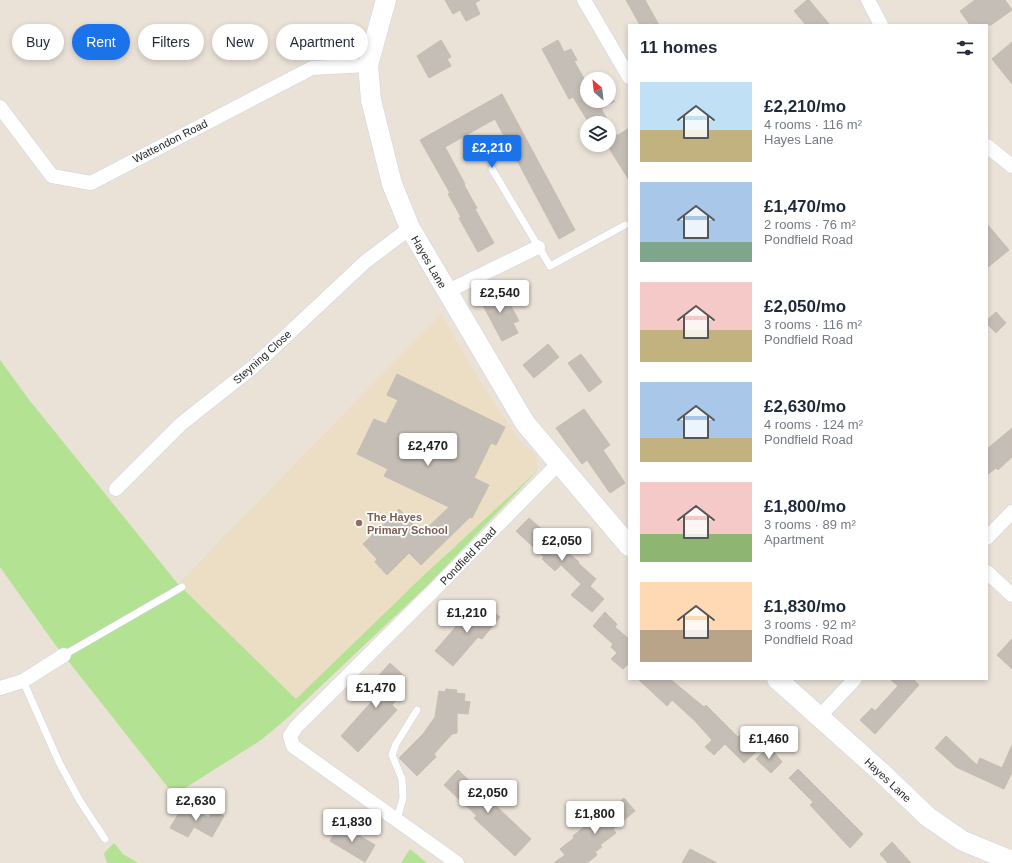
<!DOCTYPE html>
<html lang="en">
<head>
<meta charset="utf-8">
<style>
  body { margin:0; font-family:Helvetica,sans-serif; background:#f6f6f7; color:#1f2937; height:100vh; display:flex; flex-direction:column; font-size:15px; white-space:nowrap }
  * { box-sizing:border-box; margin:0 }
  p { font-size:13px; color:#747a83 }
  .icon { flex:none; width:22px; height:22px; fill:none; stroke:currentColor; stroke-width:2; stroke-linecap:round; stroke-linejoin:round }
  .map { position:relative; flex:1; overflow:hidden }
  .sheet { position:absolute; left:628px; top:24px; width:360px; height:656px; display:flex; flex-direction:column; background:#fff; border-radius:0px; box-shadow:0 2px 6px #0003 }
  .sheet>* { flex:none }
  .top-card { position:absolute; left:12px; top:24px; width:380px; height:36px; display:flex; gap:8px }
  .needle { width:26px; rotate:332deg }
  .controls { position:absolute; left:580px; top:72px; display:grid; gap:8px }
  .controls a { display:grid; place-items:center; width:36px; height:36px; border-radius:50%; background:#fff; box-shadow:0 2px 6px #0003; font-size:20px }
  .price { position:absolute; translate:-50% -34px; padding:0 9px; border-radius:4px; background:#fff; color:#222; font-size:13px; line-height:26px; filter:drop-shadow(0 1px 2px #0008) }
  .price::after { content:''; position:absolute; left:50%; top:24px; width:12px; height:9px; margin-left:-6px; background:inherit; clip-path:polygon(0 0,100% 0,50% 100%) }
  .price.active { background:#1a73e8; color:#fff }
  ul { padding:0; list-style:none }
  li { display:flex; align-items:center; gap:12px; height:100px; padding:0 12px }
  li span { display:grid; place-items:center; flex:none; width:112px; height:80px; border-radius:0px; color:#555 }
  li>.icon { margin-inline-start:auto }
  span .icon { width:48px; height:48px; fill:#fffc; stroke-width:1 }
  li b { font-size:17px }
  h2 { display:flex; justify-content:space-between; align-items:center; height:48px; padding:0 12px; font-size:17px }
  .pill { padding:0 14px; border-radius:18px; background:#fff; box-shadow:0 2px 6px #0003; font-size:14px; line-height:36px }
  .pill.active { background:#1a73e8; color:#fff }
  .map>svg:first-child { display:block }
</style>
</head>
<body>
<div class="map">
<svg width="1012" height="863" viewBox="0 0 1012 863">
  <rect width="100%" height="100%" fill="#eae1d7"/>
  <path fill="#ecddc5" d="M 441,314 L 480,381 L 519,440 L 535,454 L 538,470 L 423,576 L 296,699 L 178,584 Z"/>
  <g fill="#b2e292">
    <path d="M 0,360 L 30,401 L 178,584 L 296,699 L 423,576 L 538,470 L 430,583 L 285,720 L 261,740 L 174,795 L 54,643 L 0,567 Z"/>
    <path d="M 114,843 L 123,854 L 138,863 L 107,863 L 104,853 Z"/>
    <path d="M 410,849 L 427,863 L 401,863 Z"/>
  </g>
  <g fill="#c5beb7" stroke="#c5bdb1">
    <path d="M 445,0 L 480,0 L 475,3 L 480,14 L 466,21 L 460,10 L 453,14 Z"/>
    <path d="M 626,0 L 645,0 L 659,25 L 640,25 Z"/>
    <path d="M 807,0 L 809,0 L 830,25 L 806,25 L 794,11 Z"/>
    <path d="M 975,0 L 1005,0 L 1012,10 L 991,25 L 970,25 L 960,11 Z"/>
    <path d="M 441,40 L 451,57 L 447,59 L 451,66 L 429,78 L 417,56 Z"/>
    <path d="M 558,40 L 564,52 L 571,49 L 577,60 L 574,61 L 587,84 L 587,101 L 615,101 L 601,109 L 617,136 L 629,128 L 629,180 L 609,148 L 609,123 L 589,123 L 573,97 L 569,99 L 542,49 Z"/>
    <path d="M 1012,42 L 1012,84 L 992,59 Z"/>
    <path d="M 502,94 L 575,230 L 559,239 L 495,119 L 445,147 L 465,184 L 464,185 L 477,208 L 475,209 L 494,243 L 478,252 L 459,218 L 461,217 L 448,194 L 450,193 L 420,140 Z"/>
    <path d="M 987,224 L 1009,250 L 987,268 Z"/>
    <path d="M 490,289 L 497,300 L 505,295 L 519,321 L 513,323 L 518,333 L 502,341 L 478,296 Z"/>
    <path d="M 996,312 L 1006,323 L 996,333 L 987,324 L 987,320 Z"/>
    <path d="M 548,344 L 559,357 L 534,378 L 523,365 Z"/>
    <path d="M 581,354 L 602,382 L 589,392 L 568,363 Z"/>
    <path d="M 397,374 L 505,427 L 496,445 L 491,443 L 474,478 L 489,485 L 472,518 L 470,517 L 421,565 L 409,553 L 387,575 L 375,562 L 377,559 L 363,544 L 399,509 L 422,533 L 449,507 L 384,476 L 388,469 L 357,454 L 374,419 L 386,424 L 398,400 L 387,395 Z"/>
    <path d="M 584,409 L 610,445 L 603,450 L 625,483 L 610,493 L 587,460 L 582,464 L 556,428 Z"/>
    <path d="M 1012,428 L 1012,457 L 998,470 L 996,468 L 987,475 L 987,449 Z"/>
    <path d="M 529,518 L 545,532 L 546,531 L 557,540 L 558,539 L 572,552 L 570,554 L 579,562 L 578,563 L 596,579 L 590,586 L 604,599 L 592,612 L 571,595 L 581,584 L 561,565 L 555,571 L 542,559 L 544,557 L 516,531 Z"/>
    <path d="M 481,602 L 500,617 L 482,639 L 478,637 L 453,666 L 435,651 L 466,615 L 469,618 Z"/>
    <path d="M 605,612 L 617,624 L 615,627 L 629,639 L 629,663 L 623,669 L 611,659 L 617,653 L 611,647 L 613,644 L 593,626 Z"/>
    <path d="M 1012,639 L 1012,669 L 997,655 Z"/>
    <path d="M 390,663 L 404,676 L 400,680 L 405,684 L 401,689 L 403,692 L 392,705 L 397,710 L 358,752 L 341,736 L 383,689 L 374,681 Z"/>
    <path d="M 638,679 L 670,679 L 704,707 L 706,705 L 738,737 L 742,734 L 758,750 L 744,763 L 725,744 L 714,755 L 705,747 L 712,740 L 694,720 L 672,700 L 667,706 Z"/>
    <path d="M 890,679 L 913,679 L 919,685 L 875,734 L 860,720 L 872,708 L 875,711 L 898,686 Z"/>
    <path d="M 446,689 L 457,690 L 456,693 L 465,694 L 464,701 L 470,702 L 468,714 L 457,713 L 457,733 L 452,734 L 434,754 L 436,757 L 417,776 L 399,758 L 423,734 L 435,717 L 439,691 L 445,692 Z"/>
    <path d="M 946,736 L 977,765 L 980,758 L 1002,768 L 1012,745 L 1012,772 L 1004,789 L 956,767 L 935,748 Z"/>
    <path d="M 769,746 L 782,762 L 771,773 L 756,759 Z"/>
    <path d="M 798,769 L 863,834 L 850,848 L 810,805 L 813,802 L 789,778 Z"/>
    <path d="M 458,770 L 531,839 L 515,856 L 474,818 L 477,816 L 444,785 Z"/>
    <path d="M 624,798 L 635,811 L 613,829 L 616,833 L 600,845 L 602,847 L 595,852 L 597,855 L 587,863 L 554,863 L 565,855 L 560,849 L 574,838 L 573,836 L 585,826 L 587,828 Z"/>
    <path d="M 184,804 L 209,818 L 213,810 L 224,816 L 212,837 L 194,827 L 188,837 L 170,828 Z"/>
    <path d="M 340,824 L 375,845 L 365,862 L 330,841 Z"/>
    <path d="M 892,842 L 911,863 L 888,863 L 880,854 Z"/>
    <path d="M 690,849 L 717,863 L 682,863 Z"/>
  </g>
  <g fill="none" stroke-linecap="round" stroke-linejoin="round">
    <g stroke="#cdd2e0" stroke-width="8">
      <g id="lane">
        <path d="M 492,169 L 550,266 L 625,225"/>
        <path d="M 64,655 L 182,587"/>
        <path d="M 23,681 L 59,762 L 80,801 L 105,839"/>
        <path d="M 397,819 L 403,798 L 402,779 L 392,755 L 396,744 L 417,710"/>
      </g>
    </g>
    <g stroke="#cdd2e0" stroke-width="15">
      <g id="street">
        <path d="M 584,0 L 629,77"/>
        <path d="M 868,0 L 881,25"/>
        <path d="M 0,107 L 52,176 L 91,183 L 312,68 L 368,65"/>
        <path d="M 987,146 L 1012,166"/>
        <path d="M 446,292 L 538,247"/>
        <path d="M 116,489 L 181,424 L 253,367 L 365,262 L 410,228"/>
        <path d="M 987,538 L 1012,512"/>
        <path d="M 987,572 L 1012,595"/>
        <path d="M 0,688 L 23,681 L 64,655"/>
        <path d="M 820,716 L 855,679"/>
        <path d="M 457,863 L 293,746 L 290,736 L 296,727 L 435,589 L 558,464"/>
      </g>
    </g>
    <g stroke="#cdd2e0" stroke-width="21">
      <g id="secondary">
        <path d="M 386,0 L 368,65 L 371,100 L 392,184 L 410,228 L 525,423 L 629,546"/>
        <path d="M 777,679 L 882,773 L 928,817 L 963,841 L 1012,861"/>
      </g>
    </g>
    <use href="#lane" stroke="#fff" stroke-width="7"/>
    <use href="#street" stroke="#fff" stroke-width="14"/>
    <use href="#secondary" stroke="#fff" stroke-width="20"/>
  </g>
  <circle fill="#8d6e63" stroke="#fff" stroke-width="1.5" cx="359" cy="523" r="4"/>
  <g text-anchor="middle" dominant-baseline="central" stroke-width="3.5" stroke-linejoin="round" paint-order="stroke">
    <g font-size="11" fill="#262626" stroke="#fff">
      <text transform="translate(170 141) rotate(-27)">Wattendon Road</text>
      <text transform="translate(429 262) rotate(60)">Hayes Lane</text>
      <text transform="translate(262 357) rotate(-42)">Steyning Close</text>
      <text transform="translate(468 556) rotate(-46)">Pondfield Road</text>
      <text transform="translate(888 780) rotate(43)">Hayes Lane</text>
    </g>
    <g font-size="11" font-weight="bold" fill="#785e54" stroke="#fff" text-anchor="start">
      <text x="367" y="517">The Hayes<tspan x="367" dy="13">Primary School</tspan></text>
    </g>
  </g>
</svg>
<div class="controls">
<a><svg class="needle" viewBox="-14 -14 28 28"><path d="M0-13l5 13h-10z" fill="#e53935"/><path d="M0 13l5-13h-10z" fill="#747a83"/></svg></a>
<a><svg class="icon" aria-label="layers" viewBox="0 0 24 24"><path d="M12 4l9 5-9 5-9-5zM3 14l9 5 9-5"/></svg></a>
</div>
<b class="price active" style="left:492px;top:169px">£2,210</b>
<b class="price" style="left:500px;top:314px">£2,540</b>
<b class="price" style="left:428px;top:467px">£2,470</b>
<b class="price" style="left:562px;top:562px">£2,050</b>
<b class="price" style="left:467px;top:634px">£1,210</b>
<b class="price" style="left:376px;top:709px">£1,470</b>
<b class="price" style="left:769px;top:760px">£1,460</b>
<b class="price" style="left:488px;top:814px">£2,050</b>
<b class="price" style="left:196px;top:822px">£2,630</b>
<b class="price" style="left:595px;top:835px">£1,800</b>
<b class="price" style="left:352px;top:843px">£1,830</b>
<div class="top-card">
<a class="pill">Buy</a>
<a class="pill active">Rent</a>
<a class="pill">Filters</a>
<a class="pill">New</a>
<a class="pill">Apartment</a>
</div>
<section class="sheet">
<h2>11 homes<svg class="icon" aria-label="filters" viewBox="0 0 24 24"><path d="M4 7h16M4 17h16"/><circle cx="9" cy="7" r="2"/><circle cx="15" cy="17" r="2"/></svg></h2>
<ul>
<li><span style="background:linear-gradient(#bfe0f5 60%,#c2b280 0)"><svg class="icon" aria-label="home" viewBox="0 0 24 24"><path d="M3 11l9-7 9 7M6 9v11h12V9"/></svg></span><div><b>£2,210/mo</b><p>4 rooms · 116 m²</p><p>Hayes Lane</p></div></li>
<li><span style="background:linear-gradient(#a9c7e8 75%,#7fa58c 0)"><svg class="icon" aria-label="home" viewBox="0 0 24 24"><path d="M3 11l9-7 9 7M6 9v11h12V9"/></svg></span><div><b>£1,470/mo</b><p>2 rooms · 76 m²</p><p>Pondfield Road</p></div></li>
<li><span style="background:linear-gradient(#f6c9c9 60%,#c2b280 0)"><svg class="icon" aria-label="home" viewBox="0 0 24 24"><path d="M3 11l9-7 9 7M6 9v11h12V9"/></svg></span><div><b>£2,050/mo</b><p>3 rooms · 116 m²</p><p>Pondfield Road</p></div></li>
<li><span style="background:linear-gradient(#a9c7e8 70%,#c2b280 0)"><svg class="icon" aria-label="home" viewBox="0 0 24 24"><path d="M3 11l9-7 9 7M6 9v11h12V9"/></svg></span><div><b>£2,630/mo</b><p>4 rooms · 124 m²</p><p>Pondfield Road</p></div></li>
<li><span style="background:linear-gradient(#f6c9c9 65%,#8fb573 0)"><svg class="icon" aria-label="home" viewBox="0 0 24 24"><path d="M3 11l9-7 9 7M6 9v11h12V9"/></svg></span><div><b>£1,800/mo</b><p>3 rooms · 89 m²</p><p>Apartment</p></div></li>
<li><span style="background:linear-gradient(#ffd9b3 60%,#b9a48a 0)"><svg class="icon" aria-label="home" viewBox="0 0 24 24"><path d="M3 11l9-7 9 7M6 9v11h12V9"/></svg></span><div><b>£1,830/mo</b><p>3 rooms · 92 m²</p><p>Pondfield Road</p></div></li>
</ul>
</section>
</div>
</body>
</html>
